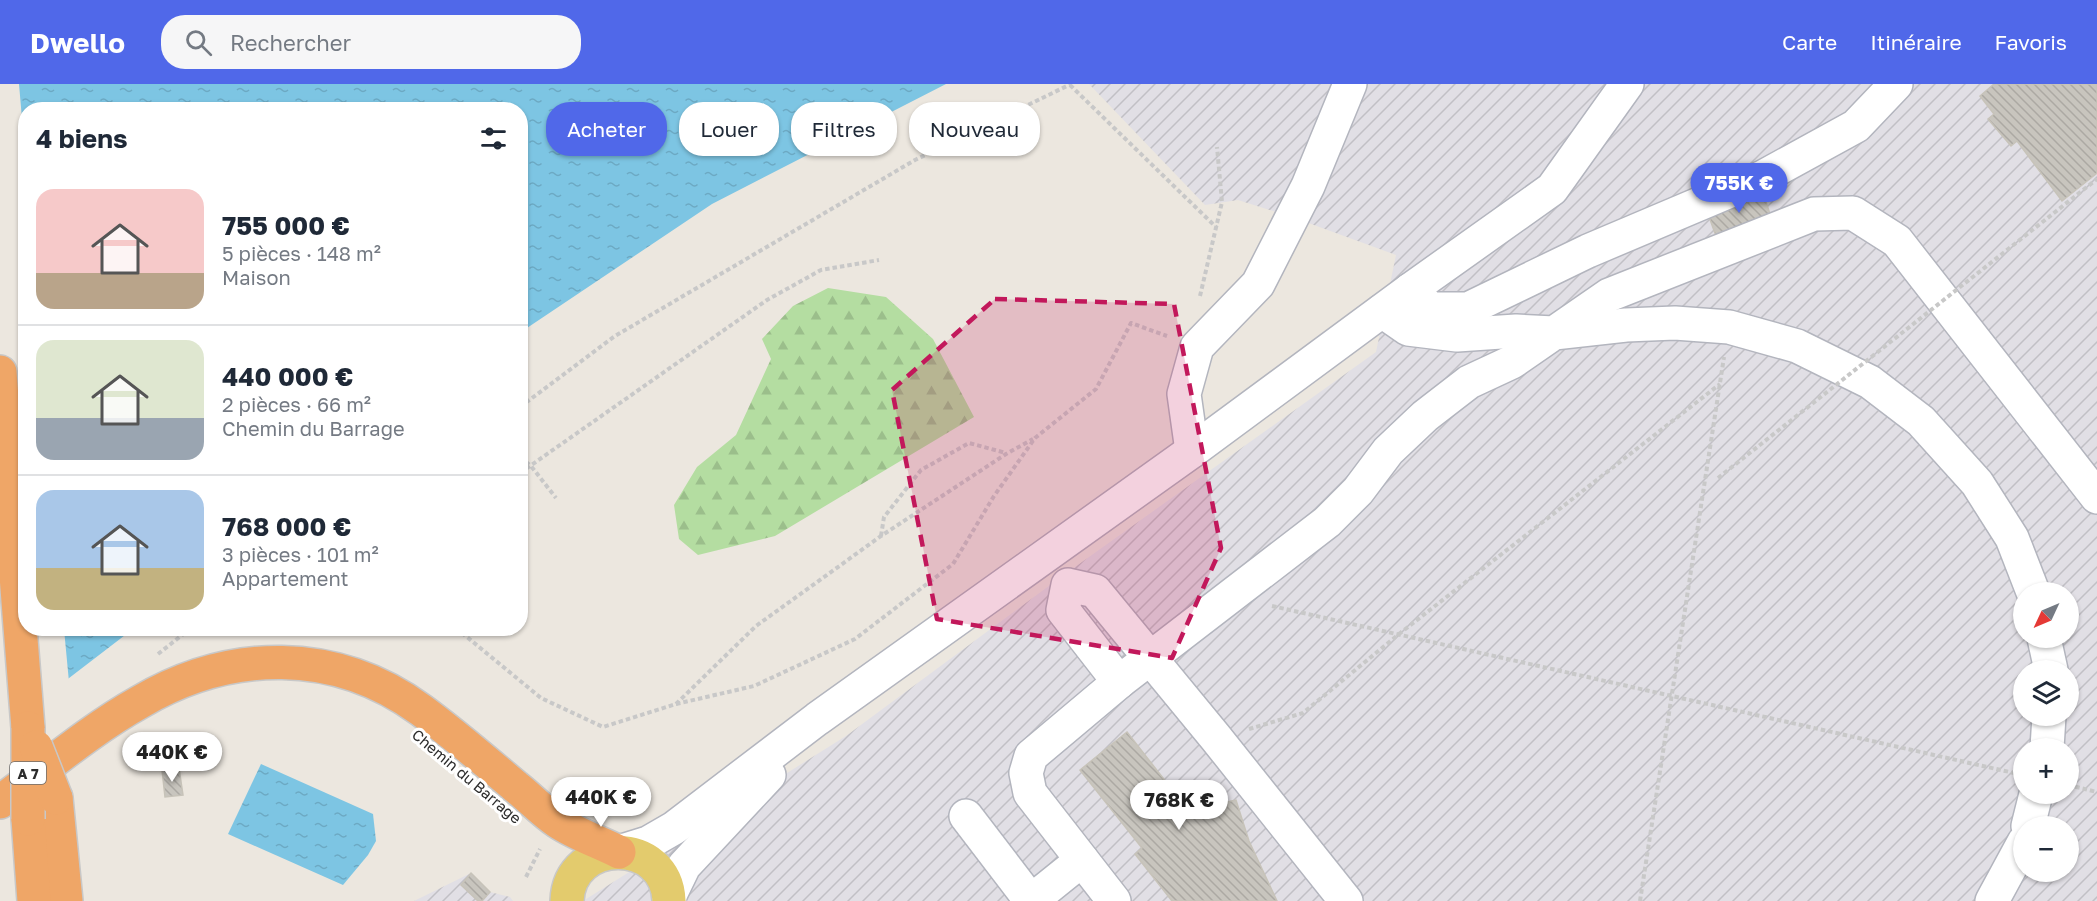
<!DOCTYPE html>
<html lang="fr">
<head>
<meta charset="utf-8">
<style>
  body { margin:0; font-family:"Golos Text",sans-serif; background:#f6f6f7; color:#1f2937; height:100vh; display:flex; flex-direction:column; font-size:22px; white-space:nowrap }
  * { box-sizing:border-box; margin:0 }
  p { font-size:20px; color:#747a83 }
  .icon { flex:none; width:33px; height:33px; fill:none; stroke:currentColor; stroke-width:2; stroke-linecap:round; stroke-linejoin:round }
  .map { position:relative; flex:1; overflow:hidden }
  .details { position:absolute; left:18px; top:18px; width:510px; height:534px; display:flex; flex-direction:column; background:#fff; border-radius:24px; box-shadow:0 2px 4px #0004 }
  .details>* { flex:none }
  .banner { position:absolute; left:546px; top:18px; width:570px; height:54px; display:flex; gap:12px }
  .needle { width:39px; rotate:226deg }
  .buttons { position:absolute; left:2013px; top:498px; display:grid; gap:12px }
  .buttons a { display:grid; place-items:center; width:66px; height:66px; border-radius:50%; background:#fff; box-shadow:0 2px 4px #0004; font-size:30px }
  .price { position:absolute; translate:-50% -51px; padding:0 14px; border-radius:21px; background:#fff; color:#222; font-size:20px; line-height:39px; filter:drop-shadow(0 2px 3px #0008) }
  .price::after { content:''; position:absolute; left:50%; top:36px; width:18px; height:14px; margin-left:-9px; background:inherit; clip-path:polygon(0 0,100% 0,50% 100%) }
  .price.on { background:#5068e9; color:#fff }
  ul { padding:0; list-style:none }
  li { display:flex; align-items:center; gap:18px; height:150px; padding:0 18px }
  li+li { border-top:2px solid #e0e1e3 }
  li span { display:grid; place-items:center; flex:none; width:168px; height:120px; border-radius:18px; color:#555 }
  li>.icon { margin-inline-start:auto }
  span .icon { width:72px; height:72px; fill:#fffc; stroke-width:1 }
  li b { font-size:26px }
  h2 { display:flex; justify-content:space-between; align-items:center; height:72px; padding:0 18px; font-size:26px }
  .tag { padding:0 21px; border-radius:24px; background:#fff; box-shadow:0 2px 4px #0004; font-size:21px; line-height:54px }
  .tag.on { background:#5068e9; color:#fff }
  header { display:flex; align-items:center; gap:36px; box-sizing:border-box; height:84px; padding:0 30px; background:#5068e9; color:#fff }
  header strong { font-size:28px }
  nav { display:flex; gap:33px; margin-inline-start:auto; font-size:21px }
  .search { width:420px; height:54px; background:#f6f6f7; display:flex; align-items:center; gap:15px; box-sizing:border-box; padding:0 21px; border-radius:24px; color:#747a83; font-size:22px }
  .map>svg:first-child { display:block }
</style>
</head>
<body>
<header>
<strong>Dwello</strong>
<div class="search"><svg class="icon" aria-label="search" viewBox="0 0 24 24"><circle cx="10" cy="10" r="6"/><path d="M15 15l6 6"/></svg>Rechercher</div>
<nav><a>Carte</a><a>Itinéraire</a><a>Favoris</a></nav>
</header>
<div class="map">
<svg width="2097" height="817" viewBox="0 0 2097 817">
  <defs>
    <pattern id="industrial-furrows" width="10" height="10" patternUnits="userSpaceOnUse" patternTransform="scale(1.5)"><rect width="10" height="10" fill="#e1dfe5"/><path d="M-1 1l2-2M0 10L10 0M9 11l2-2" fill="none" stroke="#c1c0c5"/></pattern>
    <pattern id="forest-firs" width="22" height="20" patternUnits="userSpaceOnUse" patternTransform="scale(1.5)"><rect width="22" height="20" fill="#b4dda1"/><path d="M5 1l3.5 6h-7zM16 11l3.5 6h-7z" fill="#9bbe8b"/></pattern>
    <pattern id="water-ripples" width="26" height="14" patternUnits="userSpaceOnUse" patternTransform="scale(1.5)"><rect width="26" height="14" fill="#7dc5e3"/><path d="M2 4q2-2 4 0t4 0M15 11q2-2 4 0t4 0" fill="none" stroke="#6ca9c3"/></pattern>
    <pattern id="building-back-hatch" width="6" height="6" patternUnits="userSpaceOnUse" patternTransform="scale(1.5)"><rect width="6" height="6" fill="#c8c5be"/><path d="M-1 5l2 2M0 0l6 6M5-1l2 2" fill="none" stroke="#aca9a3"/></pattern>
  </defs>
  <rect width="100%" height="100%" fill="#ece7df"/>
  <g fill="url(#industrial-furrows)" fill-rule="evenodd">
    <path d="M 1089,0 L 2097,0 L 2097,817 L 583,817 L 846,652 L 1061,493 L 1376,268 L 1396,171 L 1292,133 L 1238,116 L 1205,121 ZM 2024,508 L 2068,508 L 2068,554 L 2024,554 ZM 2024,586 L 2068,586 L 2068,632 L 2024,632 ZM 2024,664 L 2068,664 L 2068,710 L 2024,710 ZM 2024,742 L 2068,742 L 2068,788 L 2024,788 Z"/>
    <path d="M 471,789 L 490,808 L 510,813 L 513,817 L 414,817 Z"/>
  </g>
  <path fill="url(#forest-firs)" d="M 828,204 L 886,213 L 933,255 L 974,333 L 775,452 L 698,471 L 679,455 L 674,421 L 697,383 L 736,351 L 771,275 L 762,255 L 793,222 Z"/>
  <g fill="url(#water-ripples)">
    <path d="M 0,0 L 946,0 L 712,120 L 521,248 L 520,26 L 26,26 L 26,544 L 133,545 L 0,647 Z"/>
    <path d="M 261,680 L 373,730 L 376,757 L 368,771 L 343,801 L 228,750 Z"/>
  </g>
  <path fill="#ece7df" d="M 0,0 L 19,0 L 26,81 L 26,544 L 64,545 L 69,598 L 0,650 Z"/>
  <g fill="url(#building-back-hatch)" stroke="#c7c3b9" stroke-width="1.5">
    <path d="M 1994,0 L 2097,0 L 2097,89 L 2062,117 L 2017,57 L 2011,62 L 1988,35 L 1994,30 L 1980,12 Z"/>
    <path d="M 1763,109 L 1770,130 L 1716,152 L 1708,130 Z"/>
    <path d="M 1127,648 L 1188,726 L 1236,716 L 1249,757 L 1277,817 L 1172,817 L 1135,770 L 1142,764 L 1080,686 Z"/>
    <path d="M 179,684 L 183,711 L 165,713 L 162,686 Z"/>
    <path d="M 471,789 L 490,808 L 482,817 L 478,817 L 461,801 Z"/>
  </g>
  <g fill="none" stroke-linecap="round" stroke-linejoin="round">
    <g stroke="#b3b5be" stroke-width="36">
      <g id="minor">
        <path d="M 1410,206 L 1431,225 L 1468,225 L 1588,167 L 1763,93 L 1856,42 L 1896,0"/>
        <path d="M 1382,227 L 1408,245 L 1457,251 L 1516,247 L 1554,249 L 1609,211 L 1814,130 L 1853,129 L 1897,157 L 2097,413"/>
        <path d="M 1192,367 L 1184,310 L 1197,263 L 1258,200 L 1308,102 L 1350,0"/>
        <path d="M 2044,554 L 2051,586"/>
        <path d="M 1119,598 L 1063,526 L 1068,501 L 1095,507 L 1216,654 L 1346,817"/>
        <path d="M 2047,664 L 2049,632"/>
        <path d="M 966,732 L 1031,817"/>
        <path d="M 2028,742 L 2036,710"/>
        <path d="M 619,768 L 648,759 L 674,744 L 817,635 L 1192,367 L 1410,206 L 1552,105 L 1627,0"/>
        <path d="M 669,813 L 684,782 L 769,691"/>
        <path d="M 1031,817 L 1082,776"/>
        <path d="M 1114,817 L 1030,709 L 1026,689 L 1031,672 L 1119,598 L 1327,438 L 1358,407 L 1388,367 L 1425,332 L 1469,298 L 1512,278 L 1554,249 L 1626,241 L 1675,239 L 1729,243 L 1797,262 L 1870,298 L 1921,337 L 1977,399 L 2012,454 L 2033,508"/>
        <path d="M 1992,817 L 2024,758"/>
      </g>
    </g>
    <g stroke="#c8c8c8" stroke-width="36">
      <path id="major" d="M 567,817 C 569,753 667,752 669,817"/>
    </g>
    <g stroke="#c8c8c8" stroke-width="36">
      <g id="highway">
        <path d="M 0,288 L 28,644"/>
        <path d="M 56,714 L 66,817"/>
        <path d="M 0,718 C 46,684 90,646 140,618 C 230,565 335,563 421,626 C 454,650 485,677 516,703 C 530,714 543,728 558,738 C 576,750 599,758 619,768"/>
        <path d="M 28,735 L 34,817"/>
      </g>
    </g>
    <g stroke="#c8c8c8" stroke-width="4" stroke-dasharray="4.5 3" stroke-linecap="butt">
      <path d="M 1070,1 L 1217,144"/>
      <path d="M 1200,212 L 1222,118 L 1217,63"/>
      <path d="M 520,323 L 615,252 L 915,76 L 1071,0"/>
      <path d="M 520,373 L 531,382 L 556,414"/>
      <path d="M 520,389 L 767,216 L 821,186 L 879,176"/>
      <path d="M 881,452 L 884,433 L 921,386 L 969,359 L 1006,369"/>
      <path d="M 1272,522 L 2014,689"/>
      <path d="M 456,544 L 541,614 L 603,643 L 676,620 L 756,542 L 881,452 L 1006,370 L 1033,355"/>
      <path d="M 158,570 L 191,544"/>
      <path d="M 676,620 L 754,602 L 855,555 L 953,480 L 994,412 L 1035,354 L 1096,305 L 1131,239 L 1167,252"/>
      <path d="M 1249,645 L 1303,629 L 1399,550 L 1720,300"/>
      <path d="M 2068,701 L 2097,708"/>
      <path d="M 526,793 L 540,765"/>
      <path d="M 1640,817 L 1724,273"/>
    </g>
    <use href="#minor" stroke="#fff" stroke-width="33"/>
    <use href="#major" stroke="#e3cb6d" stroke-width="33"/>
    <use href="#highway" stroke="#efa667" stroke-width="33"/>
    <g stroke="#c8c8c8" stroke-width="36" stroke-linecap="butt">
      <g id="highway-bridge">
        <path d="M 28,644 L 28,735"/>
        <path d="M 36,663 L 56,714"/>
      </g>
    </g>
    <path stroke="#c8c8c8" stroke-width="4" stroke-dasharray="4.5 3" stroke-linecap="butt" d="M 1718,394 L 2097,95"/>
    <use href="#highway-bridge" stroke="#efa667" stroke-width="33"/>
  </g>
  <path fill="#c2185b" fill-opacity="0.2" stroke="#c2185b" stroke-width="4.5" stroke-dasharray="12 8" stroke-linejoin="round" d="M 995,215 L 1174,220 L 1221,464 L 1172,574 L 937,535 L 892,306 Z"/>
  <g text-anchor="middle" dominant-baseline="central" stroke-width="6" stroke-linejoin="round" paint-order="stroke">
    <rect fill="#fff" stroke="#6b6b6b" stroke-width="1.5" x="10" y="678" width="36" height="22" rx="4.5"/>
    <g font-size="14" font-weight="bold" fill="#2c2c2c">
      <text x="28" y="689">A 7</text>
    </g>
    <g font-size="15" fill="#2c2c2c" stroke="#fff">
      <text transform="translate(467 692) rotate(40)">Chemin du Barrage</text>
    </g>
  </g>
</svg>
<div class="buttons">
<a><svg class="needle" viewBox="-14 -14 28 28"><path d="M0-13l5 13h-10z" fill="#e53935"/><path d="M0 13l5-13h-10z" fill="#747a83"/></svg></a>
<a><svg class="icon" aria-label="layers" viewBox="0 0 24 24"><path d="M12 4l9 5-9 5-9-5zM3 14l9 5 9-5"/></svg></a>
<a>+</a>
<a>−</a>
</div>
<b class="price on" style="left:1739px;top:130px">755K €</b>
<b class="price" style="left:172px;top:699px">440K €</b>
<b class="price" style="left:601px;top:744px">440K €</b>
<b class="price" style="left:1179px;top:747px">768K €</b>
<div class="banner">
<a class="tag on">Acheter</a>
<a class="tag">Louer</a>
<a class="tag">Filtres</a>
<a class="tag">Nouveau</a>
</div>
<section class="details">
<h2>4 biens<svg class="icon" aria-label="filters" viewBox="0 0 24 24"><path d="M4 7h16M4 17h16"/><circle cx="9" cy="7" r="2"/><circle cx="15" cy="17" r="2"/></svg></h2>
<ul>
<li><span style="background:linear-gradient(#f6c9c9 70%,#b9a48a 0)"><svg class="icon" aria-label="home" viewBox="0 0 24 24"><path d="M3 11l9-7 9 7M6 9v11h12V9"/></svg></span><div><b>755 000 €</b><p>5 pièces · 148 m²</p><p>Maison</p></div></li>
<li><span style="background:linear-gradient(#dfe7d0 65%,#9aa5b1 0)"><svg class="icon" aria-label="home" viewBox="0 0 24 24"><path d="M3 11l9-7 9 7M6 9v11h12V9"/></svg></span><div><b>440 000 €</b><p>2 pièces · 66 m²</p><p>Chemin du Barrage</p></div></li>
<li><span style="background:linear-gradient(#a9c7e8 65%,#c2b280 0)"><svg class="icon" aria-label="home" viewBox="0 0 24 24"><path d="M3 11l9-7 9 7M6 9v11h12V9"/></svg></span><div><b>768 000 €</b><p>3 pièces · 101 m²</p><p>Appartement</p></div></li>
</ul>
</section>
</div>
</body>
</html>
